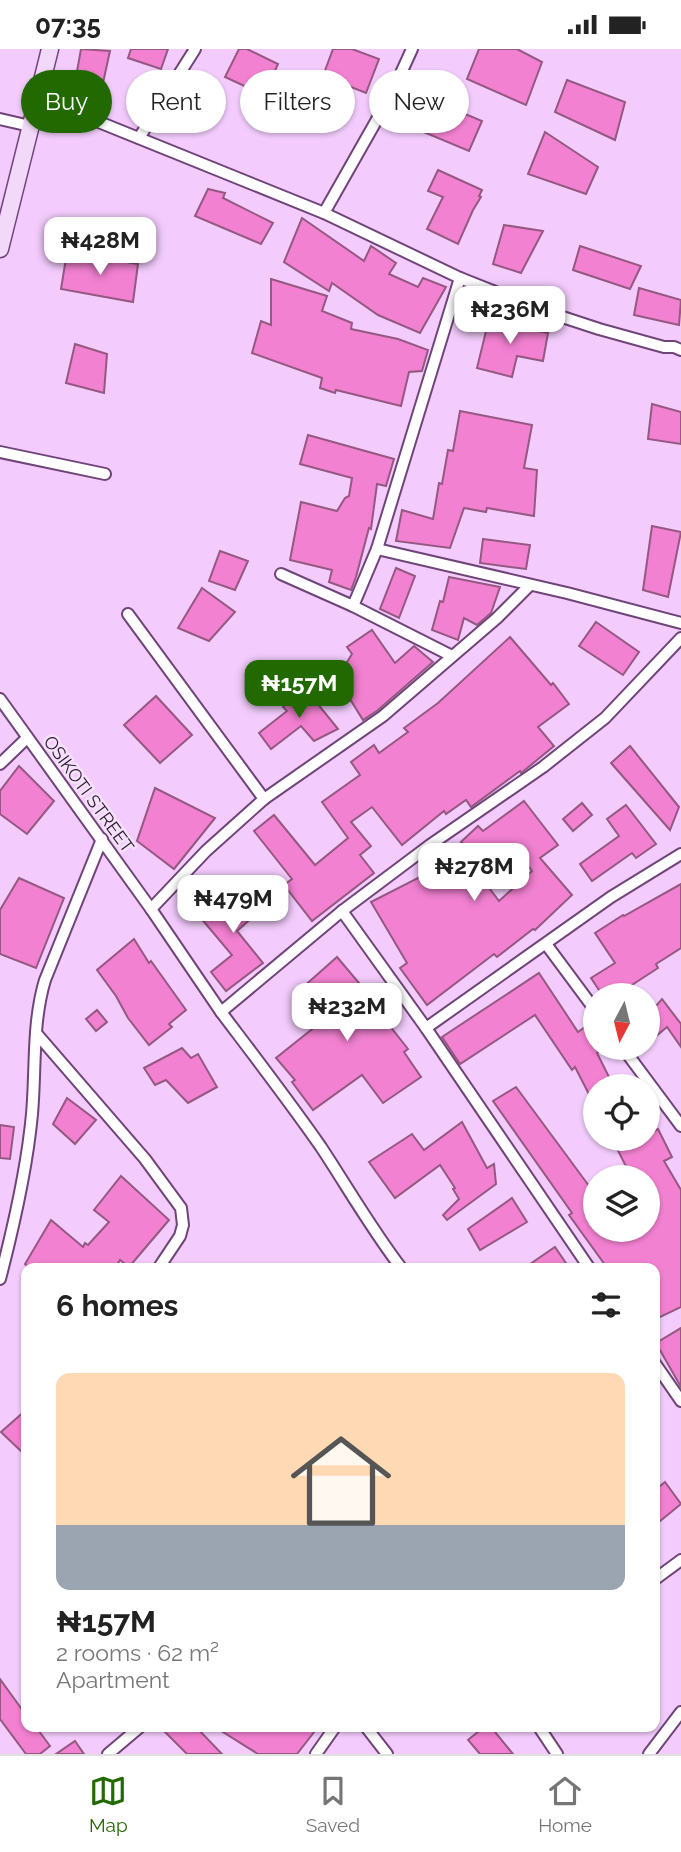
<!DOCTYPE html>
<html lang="en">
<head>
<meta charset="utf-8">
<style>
  body { margin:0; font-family:Raleway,sans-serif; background:#f2f2f2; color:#222; height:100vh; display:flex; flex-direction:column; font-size:26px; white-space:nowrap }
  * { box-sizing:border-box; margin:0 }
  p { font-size:23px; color:#767676 }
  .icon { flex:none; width:38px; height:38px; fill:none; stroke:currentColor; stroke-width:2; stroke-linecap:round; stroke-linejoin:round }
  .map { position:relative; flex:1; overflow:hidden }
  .side { position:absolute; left:21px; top:1214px; width:639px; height:469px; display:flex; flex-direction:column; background:#fff; border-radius:14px; box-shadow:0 2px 5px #0004 }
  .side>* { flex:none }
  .hud { position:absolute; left:21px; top:21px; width:640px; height:63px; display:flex; gap:14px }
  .needle { width:46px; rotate:187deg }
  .tools { position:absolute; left:583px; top:934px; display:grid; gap:14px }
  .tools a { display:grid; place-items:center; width:77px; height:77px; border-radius:50%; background:#fff; box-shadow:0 2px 5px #0004; font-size:35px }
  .price { position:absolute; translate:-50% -60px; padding:0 16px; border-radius:14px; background:#fff; color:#222; font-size:23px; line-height:46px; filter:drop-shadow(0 2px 4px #0008) }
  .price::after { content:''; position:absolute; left:50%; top:42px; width:21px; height:16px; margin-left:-10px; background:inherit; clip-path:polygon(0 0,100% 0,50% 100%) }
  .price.selected { background:#226902; color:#fff }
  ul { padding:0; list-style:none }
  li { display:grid; align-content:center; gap:14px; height:371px; padding:0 35px }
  li span { display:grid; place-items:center; height:217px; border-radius:14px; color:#555 }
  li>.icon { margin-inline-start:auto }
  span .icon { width:126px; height:126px; fill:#fffc; stroke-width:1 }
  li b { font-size:30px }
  h2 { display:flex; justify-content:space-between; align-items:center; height:84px; padding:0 35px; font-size:30px }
  .chip { padding:0 24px; border-radius:32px; background:#fff; box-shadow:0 2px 5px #0004; font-size:24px; line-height:63px }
  .chip.selected { background:#226902; color:#fff }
  .status { display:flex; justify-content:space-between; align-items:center; height:49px; padding:0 35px; background:#fff; direction:ltr }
  .status svg { height:19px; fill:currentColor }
  .menu { display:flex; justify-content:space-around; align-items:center; height:98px; border-top:2px solid #e0e0e0; background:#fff; font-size:19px; color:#767676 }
  .menu a { display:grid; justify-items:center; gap:4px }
  .menu .selected { color:#226902 }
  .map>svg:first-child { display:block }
</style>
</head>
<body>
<div class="status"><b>07:35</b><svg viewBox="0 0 49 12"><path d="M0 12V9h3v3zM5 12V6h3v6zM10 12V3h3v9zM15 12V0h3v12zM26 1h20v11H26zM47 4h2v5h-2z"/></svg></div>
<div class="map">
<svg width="681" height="1705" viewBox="0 0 681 1705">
  <rect width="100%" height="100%" fill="#f3ccfd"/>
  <g fill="#f281d1" stroke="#945881" stroke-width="2" fill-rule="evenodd">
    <path d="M 81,0 L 110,2 L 103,34 L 76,28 Z"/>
    <path d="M 131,0 L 168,0 L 161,20 L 128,9 Z"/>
    <path d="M 239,0 L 247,0 L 278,15 L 264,46 L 225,28 Z"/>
    <path d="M 333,0 L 352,0 L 379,10 L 366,44 L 323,27 Z"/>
    <path d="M 479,0 L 517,0 L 542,13 L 526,56 L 467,30 Z"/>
    <path d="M 567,31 L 625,53 L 615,91 L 555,63 Z"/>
    <path d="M 427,49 L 482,72 L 469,102 L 414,79 Z"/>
    <path d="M 545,83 L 598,118 L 586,145 L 528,125 Z"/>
    <path d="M 438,121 L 482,141 L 479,147 L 481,148 L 473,161 L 458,195 L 427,180 L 443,148 L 428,142 Z"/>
    <path d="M 208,140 L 225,144 L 223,149 L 273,174 L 261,195 L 195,167 Z"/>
    <path d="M 302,169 L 364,212 L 371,197 L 396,214 L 389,225 L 418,238 L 423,229 L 446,238 L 420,284 L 378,266 L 332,234 L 329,242 L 284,213 Z"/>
    <path d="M 504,176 L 543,182 L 521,224 L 493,215 Z"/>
    <path d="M 580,197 L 641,217 L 630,240 L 573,221 Z"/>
    <path d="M 67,203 L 138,215 L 133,253 L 61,240 Z"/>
    <path d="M 271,230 L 327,247 L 322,262 L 352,274 L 351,280 L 398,290 L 428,301 L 422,322 L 409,323 L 401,357 L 336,341 L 335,344 L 320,339 L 322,329 L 252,304 L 261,272 L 271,276 Z"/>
    <path d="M 639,239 L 681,251 L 679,276 L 634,266 Z"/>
    <path d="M 495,268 L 525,275 L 524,279 L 548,284 L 543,312 L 517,307 L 512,328 L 477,319 L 487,278 L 492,280 Z"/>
    <path d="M 75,295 L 107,305 L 104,344 L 66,334 Z"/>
    <path d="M 652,355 L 681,363 L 681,395 L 648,390 Z"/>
    <path d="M 460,362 L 532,376 L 524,419 L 537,421 L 534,467 L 487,459 L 486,463 L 464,459 L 450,499 L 396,492 L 402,461 L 433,470 L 439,434 L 442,435 L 448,401 L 453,402 Z"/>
    <path d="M 308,386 L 394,410 L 386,437 L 377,435 L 371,480 L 369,479 L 356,528 L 351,541 L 329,533 L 332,521 L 290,511 L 301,453 L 337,462 L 345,449 L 349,447 L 352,429 L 300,415 Z"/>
    <path d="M 652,477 L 681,483 L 668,548 L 643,541 Z"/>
    <path d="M 483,490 L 530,496 L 526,520 L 480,514 Z"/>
    <path d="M 220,502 L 248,512 L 235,541 L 209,532 Z"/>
    <path d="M 396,519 L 415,527 L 399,569 L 380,560 Z"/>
    <path d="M 449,528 L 500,538 L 491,564 L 477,576 L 464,569 L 458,591 L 432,581 L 440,552 L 443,553 Z"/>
    <path d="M 202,539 L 235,563 L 209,592 L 178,579 Z"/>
    <path d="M 596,573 L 639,603 L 623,626 L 579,597 Z"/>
    <path d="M 372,581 L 395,614 L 414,597 L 433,613 L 378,661 L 363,671 L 337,629 L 352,605 L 347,598 Z"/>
    <path d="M 510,588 L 551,636 L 553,634 L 569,655 L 538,678 L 554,697 L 526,720 L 521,724 L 520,722 L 471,758 L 466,751 L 446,765 L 444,762 L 402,796 L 372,758 L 351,773 L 371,797 L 360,806 L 374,824 L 312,872 L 284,836 L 292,830 L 254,782 L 274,766 L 315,816 L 348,789 L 322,753 L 360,726 L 351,713 L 374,696 L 379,704 L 408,683 L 404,679 L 438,654 Z"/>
    <path d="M 304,638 L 338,680 L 314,692 L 301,677 L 271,700 L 259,684 L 287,662 L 283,658 Z"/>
    <path d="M 156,647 L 192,686 L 160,714 L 124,676 Z"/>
    <path d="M 630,697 L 679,758 L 670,781 L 611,714 Z"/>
    <path d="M 19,717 L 54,752 L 27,785 L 0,765 L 0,742 Z"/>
    <path d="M 155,739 L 215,769 L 174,820 L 137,792 Z"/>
    <path d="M 524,752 L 558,796 L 540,809 L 572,846 L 535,881 L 533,880 L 497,908 L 494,905 L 427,956 L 400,919 L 407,914 L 371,853 L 428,824 L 466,797 L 461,793 L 478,777 L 483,782 ZM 514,798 L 532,822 L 499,852 L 481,828 Z"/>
    <path d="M 582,754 L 592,766 L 573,782 L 563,770 Z"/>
    <path d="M 626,756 L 656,795 L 636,809 L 632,804 L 592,832 L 580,815 L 619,787 L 607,770 Z"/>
    <path d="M 19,829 L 64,849 L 36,919 L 0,905 L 0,861 Z"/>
    <path d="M 240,834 L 262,860 L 237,882 L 263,914 L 226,942 L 211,923 L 232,906 L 200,868 Z"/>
    <path d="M 681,835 L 681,899 L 656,915 L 658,919 L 615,947 L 603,947 L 591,929 L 615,914 L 595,884 L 623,866 L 624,867 Z"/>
    <path d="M 134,890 L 149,914 L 151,912 L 186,961 L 169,975 L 172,978 L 149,996 L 128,969 L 116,947 L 97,921 Z"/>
    <path d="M 337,908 L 381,960 L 378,962 L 408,1000 L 404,1003 L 421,1028 L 383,1054 L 362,1026 L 313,1061 L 292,1033 L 295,1031 L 276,1009 L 326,969 L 327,966 L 302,939 Z"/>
    <path d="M 539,924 L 578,983 L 585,978 L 595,994 L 595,999 L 599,999 L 600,1002 L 597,1004 L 614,1038 L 595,1038 L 595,1057 L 575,1018 L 572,1021 L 535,966 L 460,1015 L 442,988 Z"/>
    <path d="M 662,950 L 681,975 L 681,998 L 667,978 L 648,994 L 648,966 Z"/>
    <path d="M 97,961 L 107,973 L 96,982 L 86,970 Z"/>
    <path d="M 182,999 L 191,1009 L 198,1005 L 217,1038 L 188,1054 L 166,1031 L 155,1036 L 144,1019 Z"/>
    <path d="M 516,1038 L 595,1145 L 595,1181 L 648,1181 L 648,1129 L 632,1129 L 612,1090 L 648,1090 L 648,1086 L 658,1080 L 672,1108 L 664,1112 L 681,1141 L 681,1258 L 654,1271 L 654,1220 L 608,1220 L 569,1166 L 572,1164 L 493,1052 Z"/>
    <path d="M 67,1049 L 96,1071 L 75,1095 L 53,1075 Z"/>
    <path d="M 462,1073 L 487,1119 L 494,1115 L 496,1135 L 447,1171 L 443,1166 L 459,1150 L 453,1140 L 455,1139 L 440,1116 L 395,1149 L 369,1113 L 412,1085 L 424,1101 Z"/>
    <path d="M 0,1076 L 14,1078 L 10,1110 L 0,1109 Z"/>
    <path d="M 121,1127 L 169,1171 L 129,1218 L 120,1211 L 114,1220 L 30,1220 L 25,1215 L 51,1171 L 83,1198 L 85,1194 L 88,1196 L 109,1173 L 94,1161 Z"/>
    <path d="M 512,1149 L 527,1173 L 480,1201 L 468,1180 Z"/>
    <path d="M 555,1198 L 570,1220 L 523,1220 Z"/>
    <path d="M 681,1279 L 681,1338 L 656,1294 Z"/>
    <path d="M 26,1361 L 26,1407 L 1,1383 Z"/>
    <path d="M 665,1433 L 681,1455 L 654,1477 L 654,1442 Z"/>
    <path d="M 0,1630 L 26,1666 L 26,1678 L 36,1678 L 50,1697 L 40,1705 L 26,1705 L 0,1670 Z"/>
    <path d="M 160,1678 L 196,1678 L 222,1705 L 187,1705 Z"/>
    <path d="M 215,1678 L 318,1678 L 297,1705 L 258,1705 Z"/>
    <path d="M 484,1678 L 491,1678 L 513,1705 L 480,1705 L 468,1691 Z"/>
    <path d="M 75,1692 L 84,1705 L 56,1705 Z"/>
  </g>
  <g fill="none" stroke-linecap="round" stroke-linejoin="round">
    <g stroke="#6f4479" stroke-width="14">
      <g id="minor">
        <path d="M 37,48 L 324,164 L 460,229 L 538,260 L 599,280 L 664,298 L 674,298 L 681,301"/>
        <path d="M 0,70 L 30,77"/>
        <path d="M 139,89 L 195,0"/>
        <path d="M 324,164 L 392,44 L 412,0"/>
        <path d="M 0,403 L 105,425"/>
        <path d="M 377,500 L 567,544 L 681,574"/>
        <path d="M 281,525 L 353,557 L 452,607"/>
        <path d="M 353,557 L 377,500 L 460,229"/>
        <path d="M 128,565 L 264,750"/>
        <path d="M 0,650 L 151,860 L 221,963 L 342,862 L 430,796 L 543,718 L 605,669 L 681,589"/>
        <path d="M 0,715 L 27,689"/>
        <path d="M 151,860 L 206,802 L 264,750 L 383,667 L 497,569 L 530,536"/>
        <path d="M 342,862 L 426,979 L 590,1220"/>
        <path d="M 546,895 L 595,961"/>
        <path d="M 221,963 C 255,1008 289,1052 321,1098 C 348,1139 372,1181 402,1220"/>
        <path d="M 426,979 L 611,848 L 681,805"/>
        <path d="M 36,984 L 145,1110 L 181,1159 L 183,1176 L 180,1187 L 158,1220"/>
        <path d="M 623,999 L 681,1077"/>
        <path d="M 0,1230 C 14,1176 27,1120 32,1065 C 36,1020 32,974 45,931 L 102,790"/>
        <path d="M 654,1313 L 681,1352"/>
        <path d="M 654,1531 L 681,1511"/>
        <path d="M 366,1678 L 387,1705"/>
        <path d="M 539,1678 L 557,1705"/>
        <path d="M 108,1705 L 140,1678"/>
        <path d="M 316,1705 L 335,1678"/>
        <path d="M 649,1705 L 681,1663"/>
      </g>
    </g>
    <g stroke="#6f4479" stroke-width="19">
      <path id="secondary" d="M 0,200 L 50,0"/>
    </g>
    <use href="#minor" stroke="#fff" stroke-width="10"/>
    <use href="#secondary" stroke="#f3d9f9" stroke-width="16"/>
  </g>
  <g text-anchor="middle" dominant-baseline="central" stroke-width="5" stroke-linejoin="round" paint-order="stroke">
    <g font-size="18" fill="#2b1930" stroke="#f5e1fa">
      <text transform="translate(89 745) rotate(54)">OSIKOTI STREET</text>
    </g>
  </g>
</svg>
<div class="tools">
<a><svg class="needle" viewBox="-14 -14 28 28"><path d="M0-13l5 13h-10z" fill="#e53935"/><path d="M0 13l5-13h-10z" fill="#767676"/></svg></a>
<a><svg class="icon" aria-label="locate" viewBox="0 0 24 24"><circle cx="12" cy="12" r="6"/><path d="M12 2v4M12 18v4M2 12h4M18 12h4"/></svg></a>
<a><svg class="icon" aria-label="layers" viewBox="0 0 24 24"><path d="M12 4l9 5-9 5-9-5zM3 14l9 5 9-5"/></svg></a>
</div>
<b class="price" style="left:100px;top:228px">₦428M</b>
<b class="price" style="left:510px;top:297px">₦236M</b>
<b class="price selected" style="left:299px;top:671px">₦157M</b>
<b class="price" style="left:474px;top:854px">₦278M</b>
<b class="price" style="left:233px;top:886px">₦479M</b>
<b class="price" style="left:347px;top:994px">₦232M</b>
<div class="hud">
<a class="chip selected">Buy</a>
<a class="chip">Rent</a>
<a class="chip">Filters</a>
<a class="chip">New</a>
</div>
<section class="side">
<h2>6 homes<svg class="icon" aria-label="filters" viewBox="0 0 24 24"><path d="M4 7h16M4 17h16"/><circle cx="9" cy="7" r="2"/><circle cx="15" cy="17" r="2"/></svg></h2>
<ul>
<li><span style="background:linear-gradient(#ffd9b3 70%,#9aa5b1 0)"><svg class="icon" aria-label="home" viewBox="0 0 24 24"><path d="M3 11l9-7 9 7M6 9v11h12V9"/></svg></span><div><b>₦157M</b><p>2 rooms · 62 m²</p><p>Apartment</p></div></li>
</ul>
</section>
</div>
<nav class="menu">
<a class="selected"><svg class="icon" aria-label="map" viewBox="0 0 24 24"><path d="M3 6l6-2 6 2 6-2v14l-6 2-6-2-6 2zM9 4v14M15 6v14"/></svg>Map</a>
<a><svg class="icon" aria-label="saved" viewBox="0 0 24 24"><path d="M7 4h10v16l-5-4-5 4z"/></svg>Saved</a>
<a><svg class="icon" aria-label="home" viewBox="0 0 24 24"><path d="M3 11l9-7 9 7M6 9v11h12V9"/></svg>Home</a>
</nav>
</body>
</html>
